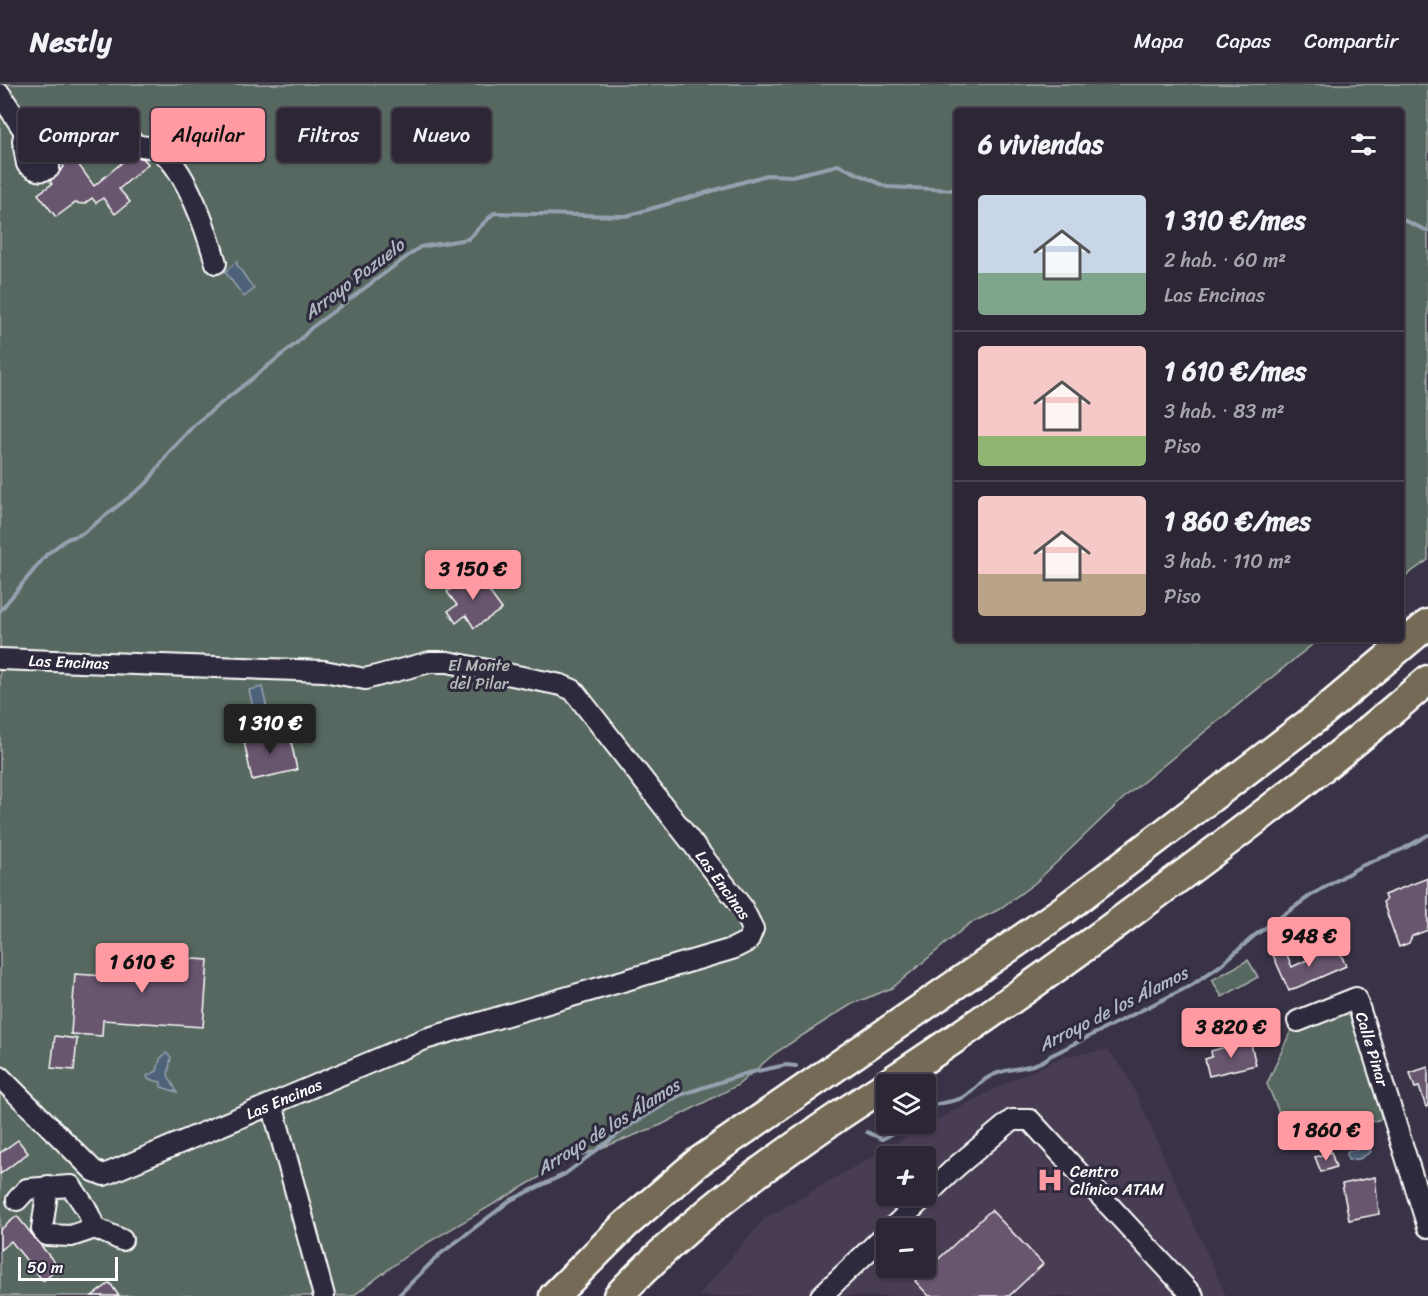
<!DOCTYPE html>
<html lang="es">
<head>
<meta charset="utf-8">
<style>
  body { margin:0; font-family:Sriracha,sans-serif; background:#383241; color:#f1f3f6; height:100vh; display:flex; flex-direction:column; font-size:22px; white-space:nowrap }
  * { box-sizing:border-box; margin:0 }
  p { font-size:20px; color:#a6a5ad }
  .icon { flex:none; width:33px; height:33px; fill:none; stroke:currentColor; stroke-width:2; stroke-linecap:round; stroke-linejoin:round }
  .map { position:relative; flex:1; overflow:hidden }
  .panel { position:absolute; left:954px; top:24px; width:450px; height:534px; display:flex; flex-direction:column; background:#2c2635; border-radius:6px; box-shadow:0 2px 4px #0004,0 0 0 2px #484350 }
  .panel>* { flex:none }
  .top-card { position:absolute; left:18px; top:24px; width:570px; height:54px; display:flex; gap:12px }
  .tools { position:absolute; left:876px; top:990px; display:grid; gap:12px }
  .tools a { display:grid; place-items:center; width:60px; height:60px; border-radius:6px; background:#2c2635; box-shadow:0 2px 4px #0004,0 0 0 2px #484350; font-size:30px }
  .scale { position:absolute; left:18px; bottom:15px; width:100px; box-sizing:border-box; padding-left:6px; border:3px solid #fff; border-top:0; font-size:16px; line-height:21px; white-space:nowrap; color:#fff; -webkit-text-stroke:4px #2f2a3d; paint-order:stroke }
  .price { position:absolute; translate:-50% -51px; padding:0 14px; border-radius:6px; background:#ff9aa2; color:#111; font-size:20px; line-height:39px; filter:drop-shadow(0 2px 3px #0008) }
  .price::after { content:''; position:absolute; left:50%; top:36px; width:18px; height:14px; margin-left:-9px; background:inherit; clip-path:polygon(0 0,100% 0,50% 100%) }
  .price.current { background:#222; color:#fff }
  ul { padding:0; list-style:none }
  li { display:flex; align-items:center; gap:18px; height:150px; padding:0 24px }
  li+li { border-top:2px solid #484350 }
  li span { display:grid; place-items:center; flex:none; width:168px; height:120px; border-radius:6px; color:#555 }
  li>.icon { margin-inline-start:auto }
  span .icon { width:72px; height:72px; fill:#fffc; stroke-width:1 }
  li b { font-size:26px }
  h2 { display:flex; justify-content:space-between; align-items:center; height:72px; padding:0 24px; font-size:26px }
  .chip { padding:0 21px; border-radius:6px; background:#2c2635; box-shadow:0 2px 4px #0004,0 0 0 2px #484350; font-size:21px; line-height:54px }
  .chip.current { background:#ff9aa2; color:#111 }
  header { display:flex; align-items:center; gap:36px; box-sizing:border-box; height:84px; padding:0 30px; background:#2c2635; border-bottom:2px solid #484350 }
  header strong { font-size:28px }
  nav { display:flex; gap:33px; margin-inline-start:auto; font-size:21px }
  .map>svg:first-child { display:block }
</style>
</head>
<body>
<header>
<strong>Nestly</strong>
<nav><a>Mapa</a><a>Capas</a><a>Compartir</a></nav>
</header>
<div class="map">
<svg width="1428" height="1212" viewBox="0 0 1428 1212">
  <rect width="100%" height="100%" fill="#3a3347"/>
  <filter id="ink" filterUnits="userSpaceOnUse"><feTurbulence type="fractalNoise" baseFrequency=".0167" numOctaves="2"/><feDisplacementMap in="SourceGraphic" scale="12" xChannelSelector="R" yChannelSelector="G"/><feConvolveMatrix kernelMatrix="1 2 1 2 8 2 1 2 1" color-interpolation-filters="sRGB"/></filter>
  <g filter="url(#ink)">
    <path fill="#483d53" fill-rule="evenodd" d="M 1108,966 L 1127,990 L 1226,1212 L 698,1212 L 764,1135 L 925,1042 L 1004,1000 L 1065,972 ZM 886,1072 L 926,1072 L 926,1112 L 886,1112 ZM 886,1144 L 926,1144 L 926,1184 L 886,1184 Z"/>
    <g fill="#57675f" stroke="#abb3af" stroke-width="1.5">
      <path d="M 0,0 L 1428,0 L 1428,476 L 1401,495 L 1401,27 L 957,27 L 957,555 L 1319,555 L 1127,711 L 1035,799 L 998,826 L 969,840 L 892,904 L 852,920 L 828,935 L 775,969 L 738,1001 L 661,1041 L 567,1077 L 410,1169 L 353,1212 L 0,1212 Z"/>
      <path d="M 1248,876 L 1258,893 L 1222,913 L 1212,896 Z"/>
      <path d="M 1349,924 L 1388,1033 L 1293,1061 L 1267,1000 L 1292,944 Z"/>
    </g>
    <g fill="#4e6279" stroke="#95a1af" stroke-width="1.5">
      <path d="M 237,177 L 237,181 L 254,205 L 244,213 L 225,188 Z"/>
      <path d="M 262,603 L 268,629 L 255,632 L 249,606 Z"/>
      <path d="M 166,969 L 171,973 L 168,991 L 177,1008 L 161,1003 L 161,998 L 148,995 L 147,992 L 157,987 L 160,975 Z"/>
      <path d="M 1353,1059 L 1359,1062 L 1368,1059 L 1371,1068 L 1359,1075 L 1348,1076 L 1347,1068 L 1357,1066 Z"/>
    </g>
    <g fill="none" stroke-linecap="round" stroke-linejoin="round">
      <g stroke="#95a1af" stroke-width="4">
        <path d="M 1401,135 L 1428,147"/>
        <path d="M 0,527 L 47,470 L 67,455 L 82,450 L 147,399 L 170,367 L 195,340 L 299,257 L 311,244 L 420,163 L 468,155 L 494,129 L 626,132 L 767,91 L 792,92 L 838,81 L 887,103 L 957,106"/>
        <path d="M 926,1027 C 936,1016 952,1020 964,1013 C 976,1006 983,993 998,989 C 1015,983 1037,984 1050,972 L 1192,901 L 1221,881 L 1254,852 L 1310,812 L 1361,782 L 1403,765 L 1428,751"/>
        <path d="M 867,1048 L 882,1055 L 911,1040"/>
        <path d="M 398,1212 L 439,1171 L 511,1116 L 565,1090 L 629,1042 L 680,1011 L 748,989 L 786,981 L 796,982"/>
      </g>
    </g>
    <g fill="#67556e" stroke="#fff" stroke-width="1.5">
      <path d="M 85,58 L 93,69 L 78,80 L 94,102 L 131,71 L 144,75 L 148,80 L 119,105 L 130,118 L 115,130 L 103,114 L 96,119 L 92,114 L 84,120 L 75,119 L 56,133 L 38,110 L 52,100 L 50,97 L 64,83 L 61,76 Z"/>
      <path d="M 475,488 L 502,525 L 474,544 L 466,531 L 456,539 L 448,527 L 457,521 L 447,508 Z"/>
      <path d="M 289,647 L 297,686 L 252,696 L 244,657 Z"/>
      <path d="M 1428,794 L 1428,846 L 1412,852 L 1409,859 L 1399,863 L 1383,818 L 1386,816 L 1384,811 Z"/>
      <path d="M 1337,862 L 1346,882 L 1289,907 L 1273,871 L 1285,866 L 1292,883 Z"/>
      <path d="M 121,870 L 208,876 L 203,943 L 103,936 L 102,952 L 71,950 L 75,890 L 120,893 Z"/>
      <path d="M 55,952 L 77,955 L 74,986 L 51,984 Z"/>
      <path d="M 1250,956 L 1256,981 L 1209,992 L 1205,975 L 1212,973 L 1211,967 Z"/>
      <path d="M 1428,983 L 1428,1022 L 1426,1023 L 1419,1003 L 1415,1004 L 1410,989 Z"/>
      <path d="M 18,1056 L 28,1069 L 0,1090 L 0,1069 Z"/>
      <path d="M 1331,1068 L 1336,1083 L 1321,1088 L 1315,1073 Z"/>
      <path d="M 1375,1093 L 1379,1130 L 1349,1136 L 1342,1100 Z"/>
      <path d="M 991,1126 L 1043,1180 L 1009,1212 L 929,1212 L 915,1197 Z"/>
      <path d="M 17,1132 L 59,1184 L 43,1197 L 11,1157 L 0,1166 L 0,1146 Z"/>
      <path d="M 110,1199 L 119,1212 L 92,1212 Z"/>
    </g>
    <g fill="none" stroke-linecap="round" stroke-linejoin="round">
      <g stroke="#fff" stroke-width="24">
        <g id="minor">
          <path d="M 0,10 L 25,48 L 23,57 L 27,80 C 35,86 40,89 49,84 L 48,63 L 41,50 L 25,48"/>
          <path d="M 41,50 C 67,42 96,39 122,51 C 127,53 131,58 137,61 C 144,64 152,61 159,66 C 186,84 207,148 216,179"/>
          <path d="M 0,575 L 324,587 L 365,595 L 430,578 L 448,578 L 561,601 L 573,606 L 742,823 L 753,845 L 748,857 L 732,865 L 425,955 L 104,1091 L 94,1087 L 0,993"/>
          <path d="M 1298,937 L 1356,914 L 1428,1143"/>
          <path d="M 272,1020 L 324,1212"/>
          <path d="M 48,1102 L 42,1145 L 47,1151 L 71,1152 L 95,1144"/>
          <path d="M 17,1116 L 27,1105 L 71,1102 L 86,1124 L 95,1144 L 122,1156"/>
          <path d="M 892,1144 L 957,1082 L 1012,1036 L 1030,1036 L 1193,1212"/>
          <path d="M 821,1212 L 886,1150"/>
        </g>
      </g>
      <g stroke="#fff" stroke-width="33">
        <g id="highway">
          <path d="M 887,1000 C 971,945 1054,886 1135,826 C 1236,752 1334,678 1428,596"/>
          <path d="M 554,1212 L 625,1141 L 698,1078 L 1062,827 L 1317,633 L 1428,540"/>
          <path d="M 618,1212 C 697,1128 790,1063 886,1001"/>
        </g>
      </g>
      <use href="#minor" stroke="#2f2a3d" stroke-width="20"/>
      <use href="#highway" stroke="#756a55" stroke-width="28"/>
    </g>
  </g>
  <defs>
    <g id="hospital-bare" transform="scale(2.07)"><path d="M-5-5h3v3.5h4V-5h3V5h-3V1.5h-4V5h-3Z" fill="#ff9aa2" stroke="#2f2a3d" stroke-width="2.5" paint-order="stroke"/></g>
  </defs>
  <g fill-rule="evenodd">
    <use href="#hospital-bare" x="1050" y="1096"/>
  </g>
  <g text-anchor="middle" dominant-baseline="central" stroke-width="6" stroke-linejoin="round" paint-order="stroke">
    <g font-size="16" fill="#fff" stroke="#2f2a3d">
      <text transform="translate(69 578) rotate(2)">Las Encinas</text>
      <text transform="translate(723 801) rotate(54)">Las Encinas</text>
      <text transform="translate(1372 965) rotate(73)">Calle Pinar</text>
      <text transform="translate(284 1015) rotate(-23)">Las Encinas</text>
    </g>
    <g font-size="16" fill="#b3bbb7" stroke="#2f2a3d">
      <text x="479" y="581">El Monte<tspan x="479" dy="18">del Pilar</tspan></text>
    </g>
    <g font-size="16" fill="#fff" stroke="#2f2a3d" text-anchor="start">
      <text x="1070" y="1087">Centro<tspan x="1070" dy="18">Clínico ATAM</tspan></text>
    </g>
    <g font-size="18" font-style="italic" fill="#afb8c3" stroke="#2f2a3d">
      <text transform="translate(354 195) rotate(-37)">Arroyo Pozuelo</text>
      <text transform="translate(1113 925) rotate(-27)">Arroyo de los Álamos</text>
      <text transform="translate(608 1043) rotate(-32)">Arroyo de los Álamos</text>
    </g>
  </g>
</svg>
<div class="tools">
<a><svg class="icon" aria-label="layers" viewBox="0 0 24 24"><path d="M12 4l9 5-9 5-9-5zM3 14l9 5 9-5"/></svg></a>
<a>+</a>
<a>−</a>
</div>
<div class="scale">50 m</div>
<b class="price" style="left:473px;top:517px">3 150 €</b>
<b class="price current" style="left:270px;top:671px">1 310 €</b>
<b class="price" style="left:1309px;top:884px">948 €</b>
<b class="price" style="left:142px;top:910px">1 610 €</b>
<b class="price" style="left:1231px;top:975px">3 820 €</b>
<b class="price" style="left:1326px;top:1078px">1 860 €</b>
<div class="top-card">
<a class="chip">Comprar</a>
<a class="chip current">Alquilar</a>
<a class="chip">Filtros</a>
<a class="chip">Nuevo</a>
</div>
<section class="panel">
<h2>6 viviendas<svg class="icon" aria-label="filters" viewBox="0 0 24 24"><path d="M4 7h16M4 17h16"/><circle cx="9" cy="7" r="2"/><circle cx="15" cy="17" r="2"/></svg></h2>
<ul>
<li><span style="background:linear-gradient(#c9d6e8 65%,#7fa58c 0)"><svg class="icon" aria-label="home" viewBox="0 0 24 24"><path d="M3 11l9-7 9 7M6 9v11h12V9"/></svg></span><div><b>1 310 €/mes</b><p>2 hab. · 60 m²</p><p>Las Encinas</p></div></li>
<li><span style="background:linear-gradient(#f6c9c9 75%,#8fb573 0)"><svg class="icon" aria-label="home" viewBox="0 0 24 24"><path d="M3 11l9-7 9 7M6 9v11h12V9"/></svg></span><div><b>1 610 €/mes</b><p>3 hab. · 83 m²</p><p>Piso</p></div></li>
<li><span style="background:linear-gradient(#f6c9c9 65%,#b9a48a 0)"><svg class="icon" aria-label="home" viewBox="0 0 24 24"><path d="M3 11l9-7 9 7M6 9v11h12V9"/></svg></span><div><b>1 860 €/mes</b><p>3 hab. · 110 m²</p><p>Piso</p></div></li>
</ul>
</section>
</div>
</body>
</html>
